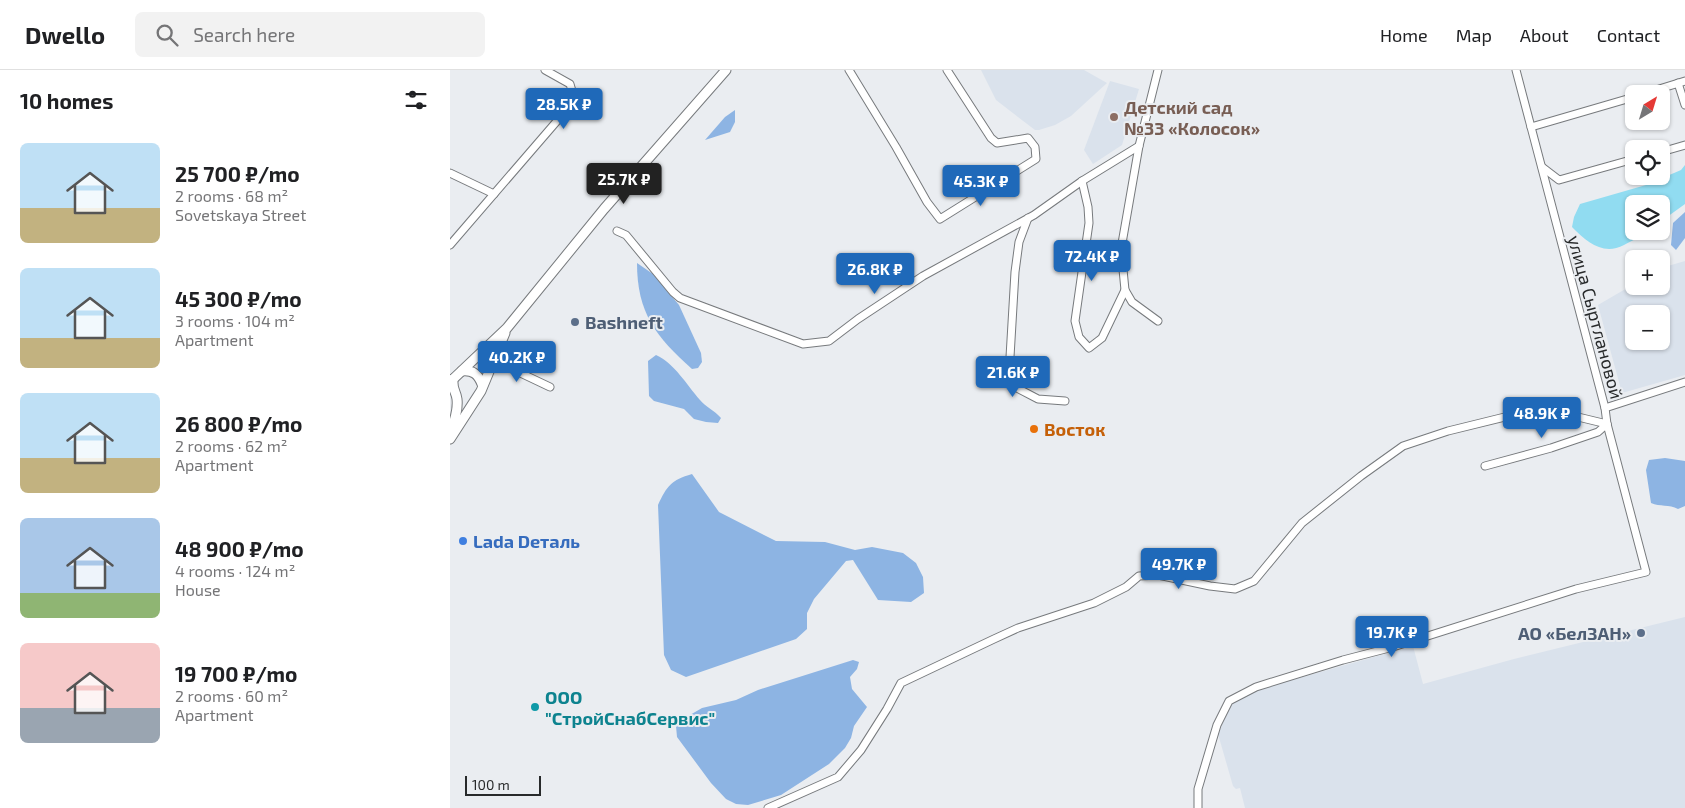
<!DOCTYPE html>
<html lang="en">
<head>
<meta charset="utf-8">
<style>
  body { margin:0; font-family:"Exo 2",sans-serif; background:#f2f2f2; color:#202124; height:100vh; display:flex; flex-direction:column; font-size:19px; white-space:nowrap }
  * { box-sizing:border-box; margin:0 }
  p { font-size:16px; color:#757577 }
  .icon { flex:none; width:28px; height:28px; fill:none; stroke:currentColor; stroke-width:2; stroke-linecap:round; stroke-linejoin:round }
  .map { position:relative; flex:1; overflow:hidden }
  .details { display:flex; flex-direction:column; background:#fff; width:450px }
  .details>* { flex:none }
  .needle { width:32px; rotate:38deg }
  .fabs { position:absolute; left:1175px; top:15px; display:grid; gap:10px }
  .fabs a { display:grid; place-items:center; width:45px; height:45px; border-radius:8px; background:#fff; box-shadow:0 1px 4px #0004; font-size:25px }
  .scale { position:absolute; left:15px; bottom:12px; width:76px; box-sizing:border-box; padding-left:5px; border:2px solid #282a2b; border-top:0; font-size:14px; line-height:18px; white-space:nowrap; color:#282a2b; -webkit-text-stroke:4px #eaedf1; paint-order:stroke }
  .price { position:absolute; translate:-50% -42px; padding:0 11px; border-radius:5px; background:#1f69b9; color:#fff; font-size:16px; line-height:32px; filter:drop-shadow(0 1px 2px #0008) }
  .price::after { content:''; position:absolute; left:50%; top:30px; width:15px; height:11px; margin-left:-8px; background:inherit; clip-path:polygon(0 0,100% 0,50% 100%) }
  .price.active { background:#222; color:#fff }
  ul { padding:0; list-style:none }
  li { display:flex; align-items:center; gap:15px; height:125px; padding:0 20px }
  li span { display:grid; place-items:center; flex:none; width:140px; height:100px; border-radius:8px; color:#555 }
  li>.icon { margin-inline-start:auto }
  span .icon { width:60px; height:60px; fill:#fffc; stroke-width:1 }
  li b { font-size:21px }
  h2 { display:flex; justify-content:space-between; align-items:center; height:60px; padding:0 20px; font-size:21px }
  header { display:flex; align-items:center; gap:30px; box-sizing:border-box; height:70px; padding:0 25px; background:#fff; border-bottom:1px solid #e0e0e0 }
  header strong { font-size:24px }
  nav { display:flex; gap:28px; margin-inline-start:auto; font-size:18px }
  .search { width:350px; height:45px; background:#f2f2f2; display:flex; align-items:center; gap:12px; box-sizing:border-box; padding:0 18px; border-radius:8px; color:#757577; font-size:19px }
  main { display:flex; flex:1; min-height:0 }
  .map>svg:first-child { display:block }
</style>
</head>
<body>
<header>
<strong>Dwello</strong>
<div class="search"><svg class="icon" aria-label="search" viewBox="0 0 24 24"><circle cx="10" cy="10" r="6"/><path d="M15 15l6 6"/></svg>Search here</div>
<nav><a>Home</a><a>Map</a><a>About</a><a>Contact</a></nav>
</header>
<main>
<section class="details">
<h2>10 homes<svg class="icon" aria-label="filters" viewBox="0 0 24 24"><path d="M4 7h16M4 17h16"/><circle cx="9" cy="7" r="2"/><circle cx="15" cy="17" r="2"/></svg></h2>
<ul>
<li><span style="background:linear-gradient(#bfe0f5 65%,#c2b280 0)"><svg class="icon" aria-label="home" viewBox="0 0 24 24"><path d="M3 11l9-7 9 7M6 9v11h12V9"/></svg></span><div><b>25 700 ₽/mo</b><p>2 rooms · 68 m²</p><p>Sovetskaya Street</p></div></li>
<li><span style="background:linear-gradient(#bfe0f5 70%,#c2b280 0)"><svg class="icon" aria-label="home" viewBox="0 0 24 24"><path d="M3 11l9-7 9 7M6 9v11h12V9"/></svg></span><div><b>45 300 ₽/mo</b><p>3 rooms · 104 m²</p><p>Apartment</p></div></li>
<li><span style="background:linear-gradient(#bfe0f5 65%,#c2b280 0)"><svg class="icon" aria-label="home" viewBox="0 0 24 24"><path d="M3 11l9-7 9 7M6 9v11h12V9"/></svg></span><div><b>26 800 ₽/mo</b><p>2 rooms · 62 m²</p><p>Apartment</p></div></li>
<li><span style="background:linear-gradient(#a9c7e8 75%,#8fb573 0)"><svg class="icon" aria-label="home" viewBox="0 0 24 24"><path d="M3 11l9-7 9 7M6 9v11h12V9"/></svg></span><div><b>48 900 ₽/mo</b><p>4 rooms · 124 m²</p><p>House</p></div></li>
<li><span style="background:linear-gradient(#f6c9c9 65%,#9aa5b1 0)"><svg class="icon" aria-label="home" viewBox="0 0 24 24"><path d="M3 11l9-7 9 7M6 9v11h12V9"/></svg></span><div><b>19 700 ₽/mo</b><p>2 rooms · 60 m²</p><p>Apartment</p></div></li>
</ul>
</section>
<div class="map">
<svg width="1235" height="738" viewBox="0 0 1235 738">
  <rect width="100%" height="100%" fill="#eaedf1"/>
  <g fill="#dae2ec" fill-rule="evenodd">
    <path d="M 531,0 L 634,0 L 657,13 L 621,46 L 605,55 L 589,60 L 585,60 L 546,30 Z"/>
    <path d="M 660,11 L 689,19 L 672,75 L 643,94 L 634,80 Z"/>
    <path d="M 1235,191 L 1235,305 L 1172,323 L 1148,235 L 1184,214 L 1184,216 L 1211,216 L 1211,198 ZM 1184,244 L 1211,244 L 1211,271 L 1184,271 Z"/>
    <path d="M 1235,547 L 1235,738 L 795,738 L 790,718 L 786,719 L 783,716 L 768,664 L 782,633 L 807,620 L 963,576 L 973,614 L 1064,589 Z"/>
  </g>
  <g fill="#8db4e3">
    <path d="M 285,40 L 285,52 L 280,62 L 255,70 L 275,47 Z"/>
    <path d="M 1235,142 L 1235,168 L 1226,180 L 1221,175 L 1223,153 Z"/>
    <path d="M 187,193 L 203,204 L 229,235 L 251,283 L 252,292 L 248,298 L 242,299 C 206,267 187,243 187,193 Z"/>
    <path d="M 206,285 C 225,294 236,314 250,330 C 256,337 264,340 271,348 L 268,353 L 256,352 L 244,349 L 234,339 L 204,331 L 199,326 L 198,291 Z"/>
    <path d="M 1215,388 L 1235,391 L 1235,436 L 1228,439 C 1219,434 1210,437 1201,433 L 1196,400 L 1199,390 Z"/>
    <path d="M 242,404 L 269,442 L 326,471 L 375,472 L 405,480 L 422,477 L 453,483 L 466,493 L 473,507 L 474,523 L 461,532 L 428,530 L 403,490 L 396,491 L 364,529 L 357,543 L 357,559 L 346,569 L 236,607 L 221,600 L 214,585 L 208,435 C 217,416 221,410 242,404 Z"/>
    <path d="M 403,590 L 409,592 L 407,599 L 400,607 L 402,619 L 417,637 L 404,656 L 401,668 L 395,678 L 379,694 L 331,725 L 298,735 L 286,734 L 276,729 L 261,713 L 227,667 L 226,656 L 233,649 L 252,638 L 286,630 L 308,620 Z"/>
  </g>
  <path fill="#91dcf1" d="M 1235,95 L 1235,134 L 1217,147 L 1211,154 L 1211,134 L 1184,134 L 1184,161 L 1207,161 L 1204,168 C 1190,165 1186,169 1174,175 C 1153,186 1137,172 1122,157 L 1124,147 L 1130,134 L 1196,115 L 1231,100 Z"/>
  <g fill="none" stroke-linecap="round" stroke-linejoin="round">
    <g stroke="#777a7d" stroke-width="9">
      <g id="minor">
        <path d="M 399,0 L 446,77 L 477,132 L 490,149 L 586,89 L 585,77 L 578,68 L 547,73 L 541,68 L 497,0"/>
        <path d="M 708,0 L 689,76 L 671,179 L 675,220 L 682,232 L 708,251"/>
        <path d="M 1228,13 L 1235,35"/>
        <path d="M 1193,24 L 1235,11"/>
        <path d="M 1081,57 L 1184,27"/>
        <path d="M 1211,82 L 1235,75"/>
        <path d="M 1092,97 L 1109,110 L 1184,89"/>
        <path d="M 0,103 L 44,124"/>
        <path d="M 632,111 L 638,137 L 639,153 L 625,251 L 629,267 L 639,278 L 652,268 L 675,220"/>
        <path d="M 578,148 L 569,172 L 565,202 L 559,304 L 567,318 L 588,329 L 615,331"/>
        <path d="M 167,161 L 176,165 L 223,222 L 230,228 L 353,274 L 379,271 L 408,249 L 473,206 L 584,145 L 632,111 L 689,76"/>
        <path d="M 0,175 L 113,44 C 120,33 125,27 120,14 L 95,0"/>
        <path d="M 43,290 L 100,317"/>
        <path d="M 1155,338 L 1235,312"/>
        <path d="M 1035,396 L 1101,378 L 1148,362 L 1157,354"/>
        <path d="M 318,738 L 388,707 L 411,680 L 437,639 L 451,613 L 544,569 L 568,558 L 644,533 L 676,517 L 689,506 L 708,505 L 760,516 L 785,519 L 804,511 L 852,453 L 911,406 L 953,376 L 998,361 L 1075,342 L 1099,340 L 1157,354"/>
        <path d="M 748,738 L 748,719 L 767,655 L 779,631 L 806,617 L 893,590 L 943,577 L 1126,519 L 1196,502 L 1157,354 L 1155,338 L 1066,0"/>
      </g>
    </g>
    <g stroke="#777a7d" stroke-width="11">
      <g id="major">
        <path d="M 12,301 C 23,300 28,304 32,314"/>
        <path d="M 0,312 L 57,258 L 154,139 L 276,0"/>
        <path d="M 2,357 C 5,349 8,338 7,329 C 6,321 2,320 3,309"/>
        <path d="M 0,369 L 31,321 L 55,263"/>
      </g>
    </g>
    <use href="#minor" stroke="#fff" stroke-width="7"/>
    <use href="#major" stroke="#fff" stroke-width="9"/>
  </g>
  <circle fill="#8d6e63" stroke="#eaedf1" stroke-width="2" cx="664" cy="47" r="5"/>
  <g fill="#5c6f8a" stroke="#eaedf1" stroke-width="2">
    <circle cx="125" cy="252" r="5"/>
    <circle cx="1191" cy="563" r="5"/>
  </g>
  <circle fill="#e8710a" stroke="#eaedf1" stroke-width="2" cx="584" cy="359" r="5"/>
  <circle fill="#3f7fe0" stroke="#eaedf1" stroke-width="2" cx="13" cy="471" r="5"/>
  <circle fill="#0f9aa8" stroke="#eaedf1" stroke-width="2" cx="85" cy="637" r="5"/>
  <g text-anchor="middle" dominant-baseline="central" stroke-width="4" stroke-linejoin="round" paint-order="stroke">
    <g font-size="18" font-weight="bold" fill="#785e54" stroke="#eaedf1" text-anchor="start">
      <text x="674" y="37">Детский сад<tspan x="674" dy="21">№33 «Колосок»</tspan></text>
    </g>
    <g font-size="18" fill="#282a2b" stroke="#eaedf1">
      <text transform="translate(1146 247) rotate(75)">улица Сыртлановой</text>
    </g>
    <g font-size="18" font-weight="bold" fill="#4e5e75" stroke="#eaedf1" text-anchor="start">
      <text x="135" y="252">Bashneft</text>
      <text x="1181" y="563" text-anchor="end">АО «БелЗАН»</text>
    </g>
    <g font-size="18" font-weight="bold" fill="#c56008" stroke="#eaedf1" text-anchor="start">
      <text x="594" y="359">Восток</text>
    </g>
    <g font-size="18" font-weight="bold" fill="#366cbe" stroke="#eaedf1" text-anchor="start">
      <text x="23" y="471">Lada Dеталь</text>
    </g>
    <g font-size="18" font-weight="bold" fill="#0d838f" stroke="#eaedf1" text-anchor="start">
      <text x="95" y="627">ООО<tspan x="95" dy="21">"СтройСнабСервис"</tspan></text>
    </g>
  </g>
</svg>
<div class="fabs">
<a><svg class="needle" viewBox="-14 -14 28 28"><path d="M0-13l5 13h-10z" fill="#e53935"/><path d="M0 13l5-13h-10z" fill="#757577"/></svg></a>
<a><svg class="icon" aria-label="locate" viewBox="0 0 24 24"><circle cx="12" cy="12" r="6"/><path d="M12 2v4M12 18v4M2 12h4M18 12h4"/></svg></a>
<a><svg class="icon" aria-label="layers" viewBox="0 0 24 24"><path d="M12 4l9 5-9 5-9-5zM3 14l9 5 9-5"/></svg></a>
<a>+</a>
<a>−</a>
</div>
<div class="scale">100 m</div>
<b class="price" style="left:114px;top:60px">28.5K ₽</b>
<b class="price active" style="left:174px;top:135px">25.7K ₽</b>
<b class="price" style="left:531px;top:137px">45.3K ₽</b>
<b class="price" style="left:642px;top:212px">72.4K ₽</b>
<b class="price" style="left:425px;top:225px">26.8K ₽</b>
<b class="price" style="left:67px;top:313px">40.2K ₽</b>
<b class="price" style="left:563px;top:328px">21.6K ₽</b>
<b class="price" style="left:1092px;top:369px">48.9K ₽</b>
<b class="price" style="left:729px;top:520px">49.7K ₽</b>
<b class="price" style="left:942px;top:588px">19.7K ₽</b>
</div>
</main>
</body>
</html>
